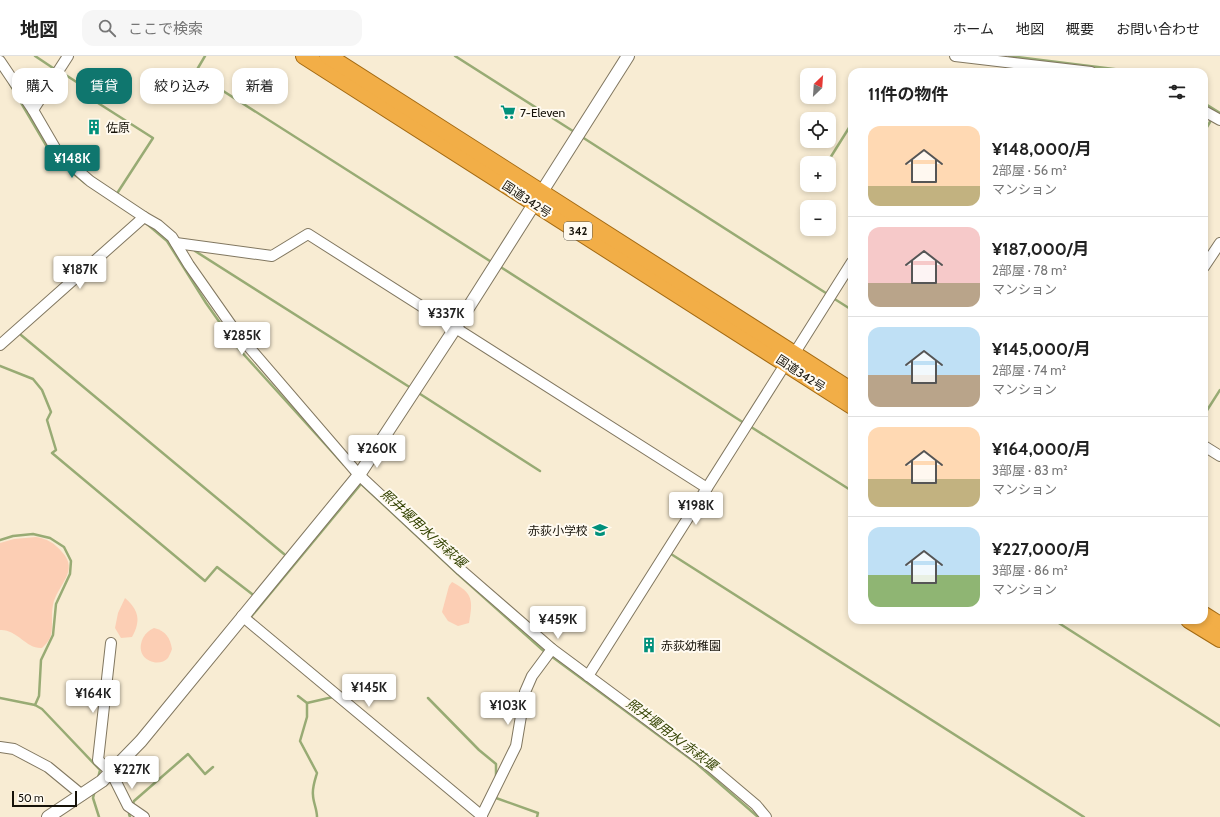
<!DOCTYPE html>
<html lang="ja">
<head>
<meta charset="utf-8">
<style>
  body { margin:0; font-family:Cabin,"Noto Sans JP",sans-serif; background:#f6f6f6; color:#222; height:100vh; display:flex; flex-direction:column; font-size:15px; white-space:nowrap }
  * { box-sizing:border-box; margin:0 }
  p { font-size:13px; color:#767676 }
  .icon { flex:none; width:22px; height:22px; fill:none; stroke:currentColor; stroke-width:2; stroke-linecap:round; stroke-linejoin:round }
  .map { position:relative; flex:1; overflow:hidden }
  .panel { position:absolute; left:848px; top:12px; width:360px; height:556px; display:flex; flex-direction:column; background:#fff; border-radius:12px; box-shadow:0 2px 6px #0003 }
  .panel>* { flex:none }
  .hud { position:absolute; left:12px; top:12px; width:380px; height:36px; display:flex; gap:8px }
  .needle { width:26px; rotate:25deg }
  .fabs { position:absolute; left:800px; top:12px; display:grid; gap:8px }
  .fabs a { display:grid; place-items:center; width:36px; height:36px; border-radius:8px; background:#fff; box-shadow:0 2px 6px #0003; font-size:20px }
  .scale { position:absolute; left:12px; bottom:10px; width:65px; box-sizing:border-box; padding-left:4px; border:2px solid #161209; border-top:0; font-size:11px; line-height:14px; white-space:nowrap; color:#161209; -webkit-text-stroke:3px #fffaf0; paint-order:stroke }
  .price { position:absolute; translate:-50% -34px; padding:0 9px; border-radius:4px; background:#fff; color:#222; font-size:13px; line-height:26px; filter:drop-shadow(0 1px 2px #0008) }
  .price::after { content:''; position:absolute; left:50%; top:24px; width:12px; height:9px; margin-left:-6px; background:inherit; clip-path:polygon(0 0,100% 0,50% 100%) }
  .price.active { background:#0f766e; color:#fff }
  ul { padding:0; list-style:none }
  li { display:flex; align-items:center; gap:12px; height:100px; padding:0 20px }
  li+li { border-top:1px solid #e0e0e0 }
  li span { display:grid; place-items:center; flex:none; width:112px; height:80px; border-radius:12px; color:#555 }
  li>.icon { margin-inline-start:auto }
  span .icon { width:48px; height:48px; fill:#fffc; stroke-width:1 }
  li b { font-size:17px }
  h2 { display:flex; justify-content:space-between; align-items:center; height:48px; padding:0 20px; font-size:17px }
  .tag { padding:0 14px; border-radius:12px; background:#fff; box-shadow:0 2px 6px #0003; font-size:14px; line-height:36px }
  .tag.active { background:#0f766e; color:#fff }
  header { display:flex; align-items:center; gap:24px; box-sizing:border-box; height:56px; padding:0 20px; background:#fff; border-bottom:1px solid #e0e0e0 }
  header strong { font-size:19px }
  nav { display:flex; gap:22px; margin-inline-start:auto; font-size:14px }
  .search { width:280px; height:36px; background:#f6f6f6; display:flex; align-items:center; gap:10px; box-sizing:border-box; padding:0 14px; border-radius:12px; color:#767676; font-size:15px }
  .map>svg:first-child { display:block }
</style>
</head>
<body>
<header>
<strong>地図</strong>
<div class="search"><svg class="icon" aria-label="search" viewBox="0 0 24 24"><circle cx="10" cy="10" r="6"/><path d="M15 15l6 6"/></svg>ここで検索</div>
<nav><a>ホーム</a><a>地図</a><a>概要</a><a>お問い合わせ</a></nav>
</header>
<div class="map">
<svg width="1220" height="761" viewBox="0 0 1220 761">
  <rect width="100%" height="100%" fill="#f8ecd3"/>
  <g fill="#fcceb4">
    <path d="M 36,481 C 48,483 54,487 62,496 C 80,515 57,529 53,549 C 51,559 53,570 51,579 C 50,584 45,589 42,592 C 26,593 17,573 0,574 L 0,487 L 14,483 Z"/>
    <path d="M 452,526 C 473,537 473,544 469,567 L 458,570 L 448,565 L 442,556 L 449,530 Z"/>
    <path d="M 125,542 C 139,554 141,565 132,581 L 121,582 L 115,572 L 118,557 Z"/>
    <path d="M 154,572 C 166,575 170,582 172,593 C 171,596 169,600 168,602 C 158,613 133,603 143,582 C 146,577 149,574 154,572 Z"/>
  </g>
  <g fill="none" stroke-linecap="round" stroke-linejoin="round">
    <g stroke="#98ab74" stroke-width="2.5">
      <path d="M 35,0 L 56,14"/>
      <path d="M 205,0 L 195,17 L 493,207"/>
      <path d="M 455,0 L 576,77"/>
      <path d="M 1009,0 L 1138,16"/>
      <path d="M 61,16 L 92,36 L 98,47 L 153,82 L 116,139"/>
      <path d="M 10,28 L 53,101 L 85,127"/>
      <path d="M 1204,47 L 1220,57"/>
      <path d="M 1204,76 L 1210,66"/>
      <path d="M 582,81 L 829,239"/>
      <path d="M 827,107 L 852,67"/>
      <path d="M 810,133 L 813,129"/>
      <path d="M 147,168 L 167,185 L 206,247 L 237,291 L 344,409"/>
      <path d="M 195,195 L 411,332"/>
      <path d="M 499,210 L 744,367"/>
      <path d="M 833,242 L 852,254"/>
      <path d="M 21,279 L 284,498"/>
      <path d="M 0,310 L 33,323 L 42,334 L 51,356 L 47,364 L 56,394 L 52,397 L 205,525 L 217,511 L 252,538"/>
      <path d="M 417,336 L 540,415"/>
      <path d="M 1204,359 L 1220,334"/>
      <path d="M 748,369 L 852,435"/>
      <path d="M 358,425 L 460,520 L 546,597"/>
      <path d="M 0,484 L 13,480 L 33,478 L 50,482 L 64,491 L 71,505 L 70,518 L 56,548 L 53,579 L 41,604 L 39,640 L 35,649"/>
      <path d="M 671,498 L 1084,761"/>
      <path d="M 250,562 L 361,428"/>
      <path d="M 1054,564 L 1220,670"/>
      <path d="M 551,600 L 696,707 L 758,761"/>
      <path d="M 298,640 L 307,647 L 307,661 L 300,685 L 317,717 C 315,724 312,732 313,739 C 313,746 317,753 317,761"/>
      <path d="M 0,642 L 35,649 L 42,653 L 100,714 L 98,722"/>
      <path d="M 428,642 L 479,694 L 496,708 L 496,720"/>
      <path d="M 307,647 L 333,641"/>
      <path d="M 95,734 L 93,742 L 99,761"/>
      <path d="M 496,739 L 496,742 L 538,757 L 537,761"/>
      <path d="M 132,750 L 134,745 L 188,698 L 205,718 L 213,711"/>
      <path d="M 130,761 L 129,758 L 130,754"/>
    </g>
    <g stroke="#817760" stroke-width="12">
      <g id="minor">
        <path d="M 955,0 L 1091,16"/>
        <path d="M 0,5 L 33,54 L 58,97 L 90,125 L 144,161 L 158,169 L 172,181 L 189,209 L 236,276 L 359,419 L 461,514 L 552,593 L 711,711 L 756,749 L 766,761"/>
        <path d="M 33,54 L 68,0"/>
        <path d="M 1204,55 L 1220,64"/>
        <path d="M 176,187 L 272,200 L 308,178 L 707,432"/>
        <path d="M 1204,211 L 1220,187"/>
        <path d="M 0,289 L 144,161"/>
        <path d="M 1204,390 L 1220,400"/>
        <path d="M 242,560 L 482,760"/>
        <path d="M 111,587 L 98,704 L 111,716 L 128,750 L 144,761"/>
        <path d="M 588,620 L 786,307 L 794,298 L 852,206"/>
        <path d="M 0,691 L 14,693 L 48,711 L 82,739"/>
        <path d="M 481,761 L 516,690 L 525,636 L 532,620 L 552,593"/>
      </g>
    </g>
    <g stroke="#817760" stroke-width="14">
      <path id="tertiary" d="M 48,761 L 102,725 L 141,685 L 359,419 L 456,271 L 628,0"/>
    </g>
    <g stroke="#a36a13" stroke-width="18">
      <g id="trunk">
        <path d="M 304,0 L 852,350"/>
        <path d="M 328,0 L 852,335"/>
        <path d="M 1204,559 L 1220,569"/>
        <path d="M 1189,564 L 1220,583"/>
      </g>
    </g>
    <use href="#minor" stroke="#fff" stroke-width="10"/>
    <use href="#tertiary" stroke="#fff" stroke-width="12"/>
    <use href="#trunk" stroke="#f2ae47" stroke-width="16"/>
  </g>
  <defs>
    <g id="supermarket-bare" transform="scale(1.2)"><path d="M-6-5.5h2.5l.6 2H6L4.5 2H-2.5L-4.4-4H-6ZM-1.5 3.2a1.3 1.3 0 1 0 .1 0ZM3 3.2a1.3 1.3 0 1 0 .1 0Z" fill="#00907b" stroke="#fffaf0" stroke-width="2.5" paint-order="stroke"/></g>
    <g id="building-bare" transform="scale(1.2)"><path d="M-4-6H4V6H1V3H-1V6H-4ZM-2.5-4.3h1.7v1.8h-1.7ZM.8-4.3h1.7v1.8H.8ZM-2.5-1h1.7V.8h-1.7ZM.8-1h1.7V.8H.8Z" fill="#00907b" stroke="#fffaf0" stroke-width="2.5" paint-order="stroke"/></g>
    <g id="school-bare" transform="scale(1.2)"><path d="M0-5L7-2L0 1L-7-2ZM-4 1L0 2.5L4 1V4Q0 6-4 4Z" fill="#00907b" stroke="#fffaf0" stroke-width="2.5" paint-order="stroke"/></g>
  </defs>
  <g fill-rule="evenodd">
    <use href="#supermarket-bare" x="508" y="56"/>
    <use href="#building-bare" x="94" y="71"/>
    <use href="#school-bare" x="600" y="474"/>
    <use href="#building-bare" x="649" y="589"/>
  </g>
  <g text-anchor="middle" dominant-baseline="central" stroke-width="4" stroke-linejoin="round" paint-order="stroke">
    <rect fill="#fffaf0" stroke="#5c584e" stroke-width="1" x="564" y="166" width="28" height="18" rx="3"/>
    <g font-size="11" font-weight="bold" fill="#161209">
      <text x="578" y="175">342</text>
    </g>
    <g font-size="12" fill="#161209" stroke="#fffaf0" text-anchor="start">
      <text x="520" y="56">7-Eleven</text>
      <text x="106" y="71">佐原</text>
      <text x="588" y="474" text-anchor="end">赤荻小学校</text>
      <text x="661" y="589">赤荻幼稚園</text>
    </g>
    <g font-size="12" fill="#161209" stroke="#fffaf0">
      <text transform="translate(527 143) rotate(33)">国道342号</text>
      <text transform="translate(801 317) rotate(33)">国道342号</text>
    </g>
    <g font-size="13" font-style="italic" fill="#324201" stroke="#fffaf0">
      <text transform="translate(424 472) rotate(42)">照井堰用水/赤萩堰</text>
      <text transform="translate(672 678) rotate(37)">照井堰用水/赤萩堰</text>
    </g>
  </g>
</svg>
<div class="fabs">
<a><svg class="needle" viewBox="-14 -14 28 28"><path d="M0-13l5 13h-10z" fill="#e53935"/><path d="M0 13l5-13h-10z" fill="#767676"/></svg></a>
<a><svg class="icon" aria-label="locate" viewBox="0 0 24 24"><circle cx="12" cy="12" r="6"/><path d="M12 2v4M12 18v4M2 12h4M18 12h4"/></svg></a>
<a>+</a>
<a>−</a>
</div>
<div class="scale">50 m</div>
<b class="price active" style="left:72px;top:123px">¥148K</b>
<b class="price" style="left:80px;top:234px">¥187K</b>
<b class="price" style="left:446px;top:278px">¥337K</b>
<b class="price" style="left:242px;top:300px">¥285K</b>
<b class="price" style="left:377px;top:413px">¥260K</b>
<b class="price" style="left:696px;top:470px">¥198K</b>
<b class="price" style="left:558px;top:584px">¥459K</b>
<b class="price" style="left:369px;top:652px">¥145K</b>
<b class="price" style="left:93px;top:658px">¥164K</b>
<b class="price" style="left:508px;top:670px">¥103K</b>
<b class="price" style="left:132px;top:734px">¥227K</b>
<div class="hud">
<a class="tag">購入</a>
<a class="tag active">賃貸</a>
<a class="tag">絞り込み</a>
<a class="tag">新着</a>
</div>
<section class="panel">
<h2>11件の物件<svg class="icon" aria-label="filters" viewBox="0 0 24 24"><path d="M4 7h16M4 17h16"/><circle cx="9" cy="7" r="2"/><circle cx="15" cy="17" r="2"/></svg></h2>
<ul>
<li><span style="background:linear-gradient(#ffd9b3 75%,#c2b280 0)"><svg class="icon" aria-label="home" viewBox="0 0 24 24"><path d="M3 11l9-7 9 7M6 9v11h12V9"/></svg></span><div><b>¥148,000/月</b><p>2部屋 · 56 m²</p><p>マンション</p></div></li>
<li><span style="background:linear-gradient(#f6c9c9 70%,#b9a48a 0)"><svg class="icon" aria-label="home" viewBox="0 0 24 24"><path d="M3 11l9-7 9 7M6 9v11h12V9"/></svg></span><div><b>¥187,000/月</b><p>2部屋 · 78 m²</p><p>マンション</p></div></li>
<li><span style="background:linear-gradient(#bfe0f5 60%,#b9a48a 0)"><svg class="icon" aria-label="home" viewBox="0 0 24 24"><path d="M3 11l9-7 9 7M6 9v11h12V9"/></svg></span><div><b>¥145,000/月</b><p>2部屋 · 74 m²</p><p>マンション</p></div></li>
<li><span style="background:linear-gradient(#ffd9b3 65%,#c2b280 0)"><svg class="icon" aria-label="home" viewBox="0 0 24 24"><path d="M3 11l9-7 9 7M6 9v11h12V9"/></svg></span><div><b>¥164,000/月</b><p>3部屋 · 83 m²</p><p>マンション</p></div></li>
<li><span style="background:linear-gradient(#bfe0f5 60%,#8fb573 0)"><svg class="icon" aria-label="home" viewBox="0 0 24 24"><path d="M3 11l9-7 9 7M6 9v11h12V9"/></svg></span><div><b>¥227,000/月</b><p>3部屋 · 86 m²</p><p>マンション</p></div></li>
</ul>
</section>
</div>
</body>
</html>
